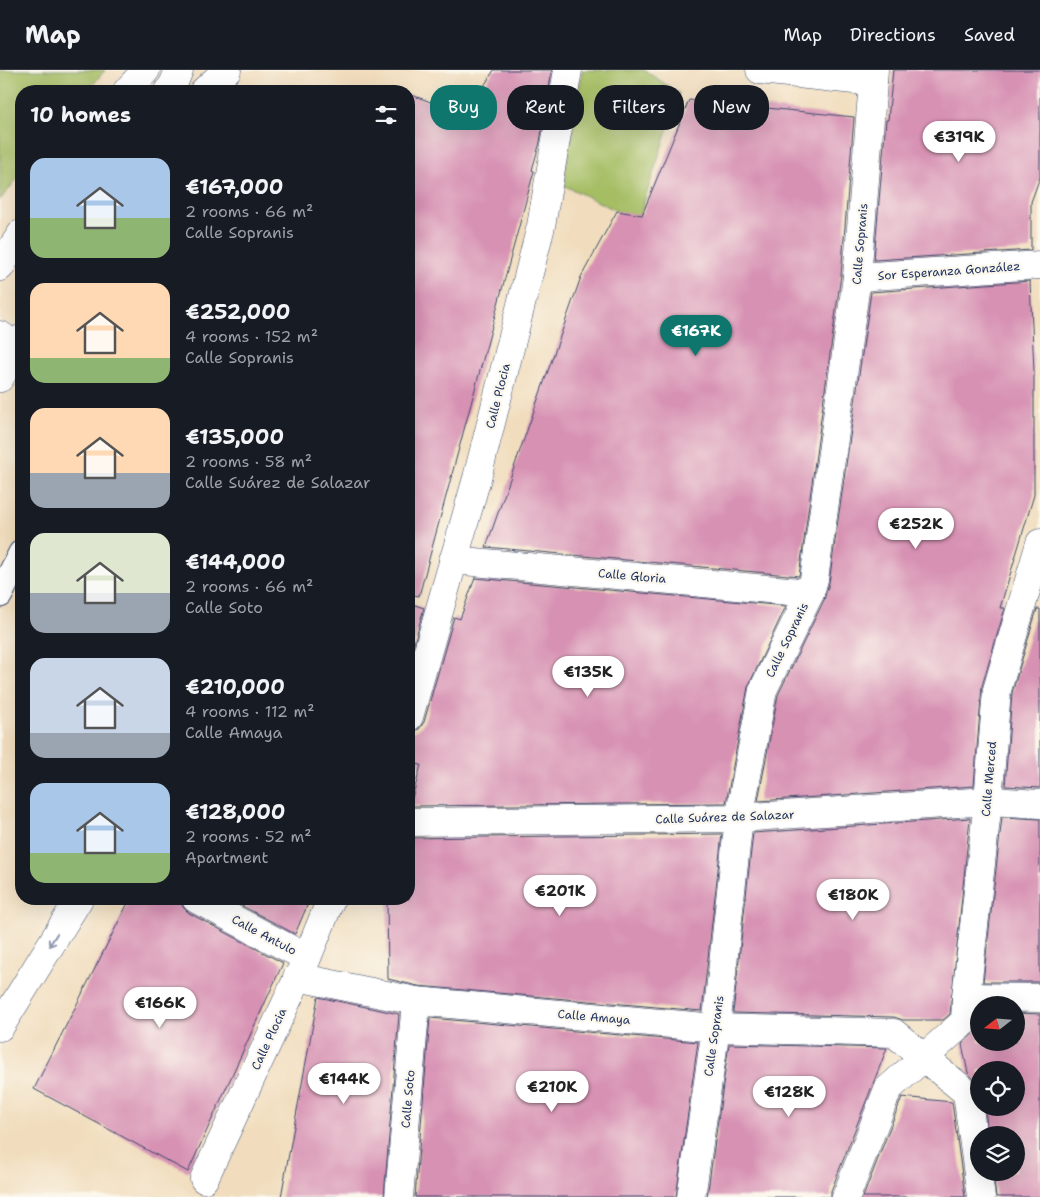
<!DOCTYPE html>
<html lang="en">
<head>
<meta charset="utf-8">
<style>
  body { margin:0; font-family:"Shantell Sans",sans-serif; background:#20242c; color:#f1f3f6; height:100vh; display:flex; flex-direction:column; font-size:19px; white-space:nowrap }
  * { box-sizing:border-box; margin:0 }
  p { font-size:16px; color:#9ea1a6 }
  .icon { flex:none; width:28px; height:28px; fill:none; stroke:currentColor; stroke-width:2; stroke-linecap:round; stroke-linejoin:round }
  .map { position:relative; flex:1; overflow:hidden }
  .details { position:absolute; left:15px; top:15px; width:400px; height:820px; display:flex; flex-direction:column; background:#171b24; border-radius:20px; box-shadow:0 5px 20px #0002 }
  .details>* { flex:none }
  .banner { position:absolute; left:430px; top:15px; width:475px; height:45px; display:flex; gap:10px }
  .needle { width:32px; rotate:253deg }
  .tools { position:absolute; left:970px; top:926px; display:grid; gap:10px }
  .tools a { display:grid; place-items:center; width:55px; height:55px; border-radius:50%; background:#171b24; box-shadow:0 5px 20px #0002; font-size:25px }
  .price { position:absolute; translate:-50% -42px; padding:0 11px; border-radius:18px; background:#fff; color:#222; font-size:16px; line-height:32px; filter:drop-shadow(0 1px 2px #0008) }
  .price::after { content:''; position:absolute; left:50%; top:30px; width:15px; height:11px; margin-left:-8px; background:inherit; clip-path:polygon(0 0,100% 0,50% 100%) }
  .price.on { background:#0f766e; color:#fff }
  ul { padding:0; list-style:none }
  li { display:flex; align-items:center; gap:15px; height:125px; padding:0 15px }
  li span { display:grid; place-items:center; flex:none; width:140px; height:100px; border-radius:15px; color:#555 }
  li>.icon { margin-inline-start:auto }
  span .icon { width:60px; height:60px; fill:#fffc; stroke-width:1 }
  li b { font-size:21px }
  h2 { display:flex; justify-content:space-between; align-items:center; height:60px; padding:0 15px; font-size:21px }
  .tag { padding:0 18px; border-radius:20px; background:#171b24; box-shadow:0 5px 20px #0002; font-size:18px; line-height:45px }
  .tag.on { background:#0f766e; color:#fff }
  header { display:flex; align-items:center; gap:30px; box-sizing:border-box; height:70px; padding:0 25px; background:#171b24; border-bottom:1px solid #363941 }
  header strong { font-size:24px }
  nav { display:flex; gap:28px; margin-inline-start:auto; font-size:18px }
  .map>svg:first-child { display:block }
</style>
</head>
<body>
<header>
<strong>Map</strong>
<nav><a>Map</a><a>Directions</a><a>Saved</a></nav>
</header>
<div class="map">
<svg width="1040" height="1127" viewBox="0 0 1040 1127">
  <rect width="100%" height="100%" fill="#fbf7ec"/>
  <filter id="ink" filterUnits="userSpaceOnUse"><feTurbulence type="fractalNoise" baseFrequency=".02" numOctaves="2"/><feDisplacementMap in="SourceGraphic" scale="10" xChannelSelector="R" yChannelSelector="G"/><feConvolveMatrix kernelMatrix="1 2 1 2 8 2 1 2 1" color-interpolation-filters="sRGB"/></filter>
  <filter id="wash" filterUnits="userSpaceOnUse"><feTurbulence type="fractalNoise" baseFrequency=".0096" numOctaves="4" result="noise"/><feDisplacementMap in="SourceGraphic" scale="20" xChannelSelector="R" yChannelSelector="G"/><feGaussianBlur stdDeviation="1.12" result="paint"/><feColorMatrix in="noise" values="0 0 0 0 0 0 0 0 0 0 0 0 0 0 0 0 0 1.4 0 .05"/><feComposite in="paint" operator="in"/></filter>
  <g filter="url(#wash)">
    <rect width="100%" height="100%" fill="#f1ddbd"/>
    <g fill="#a5bd63" stroke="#607660">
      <path d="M 0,0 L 105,0 L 88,21 L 21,21 L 21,104 L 0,130 Z"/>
      <path d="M 582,0 L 644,0 L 679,23 L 638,151 L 563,115 Z"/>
    </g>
    <g id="blocks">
      <g fill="#d791b3">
        <path d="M 494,0 L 552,0 L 540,72 L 532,100 L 534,101 L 419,526 L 409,524 L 409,24 L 466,45 Z"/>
        <path d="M 893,0 L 1040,0 L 1040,107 L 1031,132 L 1031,180 L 874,190 L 886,50 L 888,50 Z"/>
        <path d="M 689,30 L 854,47 L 841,205 L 799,506 L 486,477 L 581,207 L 617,141 L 642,145 Z"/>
        <path d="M 1030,211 L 1034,301 L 1034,425 L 1000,538 L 1005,538 L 982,616 L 974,716 L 758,731 L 778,625 L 824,530 L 829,513 L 871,222 Z"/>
        <path d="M 475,508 L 786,536 L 748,617 L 726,733 L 410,736 L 421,695 L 409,693 L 409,662 L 413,662 L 419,659 L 424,652 L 454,547 L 460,549 Z"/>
        <path d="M 409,533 L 424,538 L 409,591 Z"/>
        <path d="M 1037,539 L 1040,539 L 1040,718 L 1005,716 L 1012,623 Z"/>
        <path d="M 1002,747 L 1040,749 L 1040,912 L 983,912 Z"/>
        <path d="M 970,748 L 950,944 L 943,950 L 903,950 L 894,947 L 733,943 L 753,763 Z"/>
        <path d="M 722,764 L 702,941 L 418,916 L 388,909 L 387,829 L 409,829 L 409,768 Z"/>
        <path d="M 130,829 L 180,829 L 183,837 L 189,843 L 283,893 L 188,1102 L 34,1019 Z"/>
        <path d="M 229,829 L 310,829 L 295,864 Z"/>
        <path d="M 318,927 L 399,944 L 384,1127 L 281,1127 Z"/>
        <path d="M 1016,943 L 1040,944 L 1040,1127 L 996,1127 L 993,1102 L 1016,1102 L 1016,1065 L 988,1065 L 985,1038 L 1016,1038 L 1016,1000 L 979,1000 L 979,1014 L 968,1003 L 962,974 L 979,958 L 979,972 L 1016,972 Z"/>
        <path d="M 430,948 L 698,972 L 676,1127 L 415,1127 Z"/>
        <path d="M 729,974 L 887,978 L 831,1121 L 831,1127 L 707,1127 Z"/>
        <path d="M 902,1027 L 952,1032 L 965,1127 L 863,1127 Z"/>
      </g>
    </g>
  </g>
  <g filter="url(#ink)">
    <use href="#blocks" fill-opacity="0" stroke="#3b496c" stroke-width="1"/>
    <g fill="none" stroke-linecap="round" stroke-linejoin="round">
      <g stroke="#3b496c" stroke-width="27">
        <path id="lane" d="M 0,525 L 21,483"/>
      </g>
      <g stroke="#3b496c" stroke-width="29">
        <g id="street">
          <path d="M 760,0 L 873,12"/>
          <path d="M 857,207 L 1040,195"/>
          <path d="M 0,265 L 21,280"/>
          <path d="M 453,490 L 810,523"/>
          <path d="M 409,647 L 477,408 L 541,156 L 568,0"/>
          <path d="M 409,752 L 739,748 L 988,731 L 1040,734"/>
          <path d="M 196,829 L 307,888"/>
          <path d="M 297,907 L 416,931 L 716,958 L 894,963 L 967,1023 L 981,1127"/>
          <path d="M 966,927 L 1040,928"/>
          <path d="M 0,957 L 79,829"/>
          <path d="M 204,1109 L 307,888 L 331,829"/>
          <path d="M 399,1127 L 416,931"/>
          <path d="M 691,1127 L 716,958 L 739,748 L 763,620 L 810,523 L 814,509 L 857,207 L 874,0"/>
          <path d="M 846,1127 L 888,1019 L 965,951 L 966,927 L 988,731 L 997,620 L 1040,473"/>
        </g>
      </g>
      <g stroke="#3b496c" stroke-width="29">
        <g id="secondary">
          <path d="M 127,21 L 146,0"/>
          <path d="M 168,21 L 173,15 L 179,0"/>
          <path d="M 204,21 L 227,0"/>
          <path d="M 0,197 L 21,164"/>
          <path d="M 0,308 L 21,269"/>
        </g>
      </g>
      <use href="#lane" stroke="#fff" stroke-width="25"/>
      <use href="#street" stroke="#fff" stroke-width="28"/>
      <use href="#secondary" stroke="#fff" stroke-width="28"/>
    </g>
    <defs><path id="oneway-shaft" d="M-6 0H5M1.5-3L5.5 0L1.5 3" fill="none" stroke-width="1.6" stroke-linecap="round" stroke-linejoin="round" transform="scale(1.25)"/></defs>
    <use stroke="#8d97ae" href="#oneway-shaft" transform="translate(53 870) rotate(122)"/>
  </g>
  <g text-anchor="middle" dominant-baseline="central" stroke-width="4.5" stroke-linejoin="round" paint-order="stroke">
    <g font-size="12" fill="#1b2f5e" stroke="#fbf7ec">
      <text transform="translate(860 174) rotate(-85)">Calle Sopranis</text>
      <text transform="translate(949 201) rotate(-4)">Sor Esperanza González</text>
      <text transform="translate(498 326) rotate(-76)">Calle Plocia</text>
      <text transform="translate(632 506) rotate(5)">Calle Gloria</text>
      <text transform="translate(787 570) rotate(-64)">Calle Sopranis</text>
      <text transform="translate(989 709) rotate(-85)">Calle Merced</text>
      <text transform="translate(725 747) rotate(-2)">Calle Suárez de Salazar</text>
      <text transform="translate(264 865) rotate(28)">Calle Antulo</text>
      <text transform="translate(594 947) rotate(5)">Calle Amaya</text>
      <text transform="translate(714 966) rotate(-82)">Calle Sopranis</text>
      <text transform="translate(269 969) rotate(-65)">Calle Plocia</text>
      <text transform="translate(408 1029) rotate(-85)">Calle Soto</text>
    </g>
  </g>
</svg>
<div class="tools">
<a><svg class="needle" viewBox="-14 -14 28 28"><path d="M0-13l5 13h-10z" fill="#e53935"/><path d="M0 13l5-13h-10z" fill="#9ea1a6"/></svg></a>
<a><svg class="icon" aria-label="locate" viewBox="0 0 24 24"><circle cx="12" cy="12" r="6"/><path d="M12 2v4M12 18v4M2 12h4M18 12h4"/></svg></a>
<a><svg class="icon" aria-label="layers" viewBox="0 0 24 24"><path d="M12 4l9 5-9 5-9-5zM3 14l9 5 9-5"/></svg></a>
</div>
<b class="price" style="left:959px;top:93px">€319K</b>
<b class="price on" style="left:696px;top:287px">€167K</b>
<b class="price" style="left:916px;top:480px">€252K</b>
<b class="price" style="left:588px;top:628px">€135K</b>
<b class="price" style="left:560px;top:847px">€201K</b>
<b class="price" style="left:853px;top:851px">€180K</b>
<b class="price" style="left:160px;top:959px">€166K</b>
<b class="price" style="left:344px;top:1035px">€144K</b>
<b class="price" style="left:552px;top:1043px">€210K</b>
<b class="price" style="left:789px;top:1048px">€128K</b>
<div class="banner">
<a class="tag on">Buy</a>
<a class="tag">Rent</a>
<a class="tag">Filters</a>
<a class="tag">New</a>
</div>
<section class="details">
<h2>10 homes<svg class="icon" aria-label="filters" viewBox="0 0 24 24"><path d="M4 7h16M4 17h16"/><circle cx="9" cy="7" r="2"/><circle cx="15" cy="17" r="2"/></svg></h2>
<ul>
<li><span style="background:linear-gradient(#a9c7e8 60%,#8fb573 0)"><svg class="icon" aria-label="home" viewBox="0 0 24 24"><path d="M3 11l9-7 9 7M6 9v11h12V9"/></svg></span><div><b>€167,000</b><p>2 rooms · 66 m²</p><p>Calle Sopranis</p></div></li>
<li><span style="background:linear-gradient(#ffd9b3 75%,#8fb573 0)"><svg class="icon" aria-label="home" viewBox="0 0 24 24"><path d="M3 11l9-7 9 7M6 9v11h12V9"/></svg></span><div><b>€252,000</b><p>4 rooms · 152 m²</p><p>Calle Sopranis</p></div></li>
<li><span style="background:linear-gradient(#ffd9b3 65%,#9aa5b1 0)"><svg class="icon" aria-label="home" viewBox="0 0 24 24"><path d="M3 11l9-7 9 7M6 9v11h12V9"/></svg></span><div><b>€135,000</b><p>2 rooms · 58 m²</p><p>Calle Suárez de Salazar</p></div></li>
<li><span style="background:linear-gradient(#dfe7d0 60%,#9aa5b1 0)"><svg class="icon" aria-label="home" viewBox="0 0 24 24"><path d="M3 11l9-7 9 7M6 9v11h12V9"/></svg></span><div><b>€144,000</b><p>2 rooms · 66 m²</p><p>Calle Soto</p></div></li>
<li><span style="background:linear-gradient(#c9d6e8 75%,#9aa5b1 0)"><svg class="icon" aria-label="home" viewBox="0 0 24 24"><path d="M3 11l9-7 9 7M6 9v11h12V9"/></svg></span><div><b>€210,000</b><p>4 rooms · 112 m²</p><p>Calle Amaya</p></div></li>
<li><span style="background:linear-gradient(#a9c7e8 70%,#8fb573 0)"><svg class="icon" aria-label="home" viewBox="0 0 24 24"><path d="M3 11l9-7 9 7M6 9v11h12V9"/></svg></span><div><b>€128,000</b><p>2 rooms · 52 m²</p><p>Apartment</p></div></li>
</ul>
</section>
</div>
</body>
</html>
